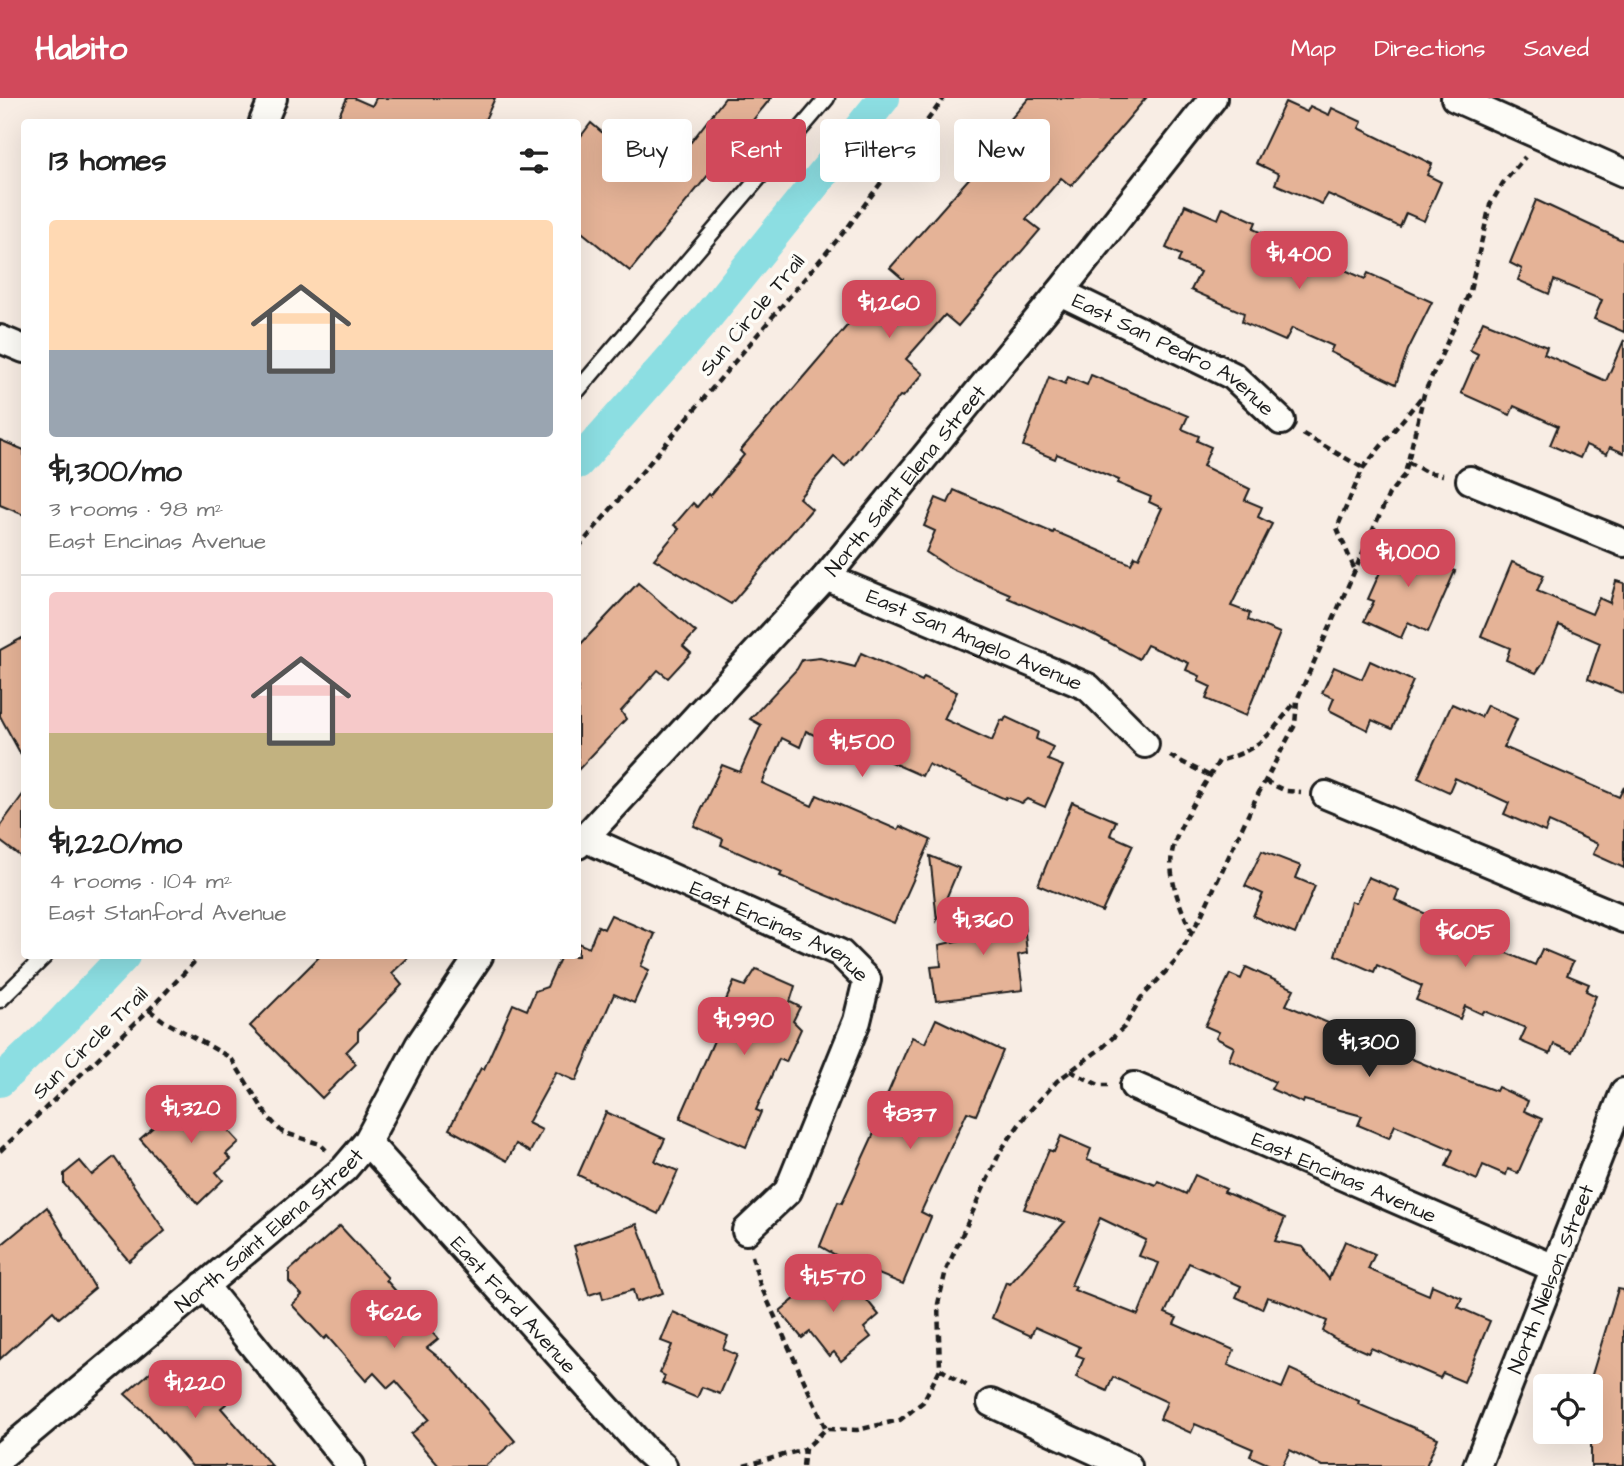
<!DOCTYPE html>
<html lang="en">
<head>
<meta charset="utf-8">
<style>
  body { margin:0; font-family:"Architects Daughter",sans-serif; background:#f6f6f6; color:#222; height:100vh; display:flex; flex-direction:column; font-size:26px; white-space:nowrap }
  * { box-sizing:border-box; margin:0 }
  p { font-size:23px; color:#767676 }
  .icon { flex:none; width:38px; height:38px; fill:none; stroke:currentColor; stroke-width:2; stroke-linecap:round; stroke-linejoin:round }
  .map { position:relative; flex:1; overflow:hidden }
  .sheet { position:absolute; left:21px; top:21px; width:560px; height:840px; display:flex; flex-direction:column; background:#fff; border-radius:7px; box-shadow:0 7px 28px #0002 }
  .sheet>* { flex:none }
  .top-card { position:absolute; left:602px; top:21px; width:665px; height:63px; display:flex; gap:14px }
  .controls { position:absolute; left:1533px; top:1276px; display:grid; gap:14px }
  .controls a { display:grid; place-items:center; width:70px; height:70px; border-radius:7px; background:#fff; box-shadow:0 7px 28px #0002; font-size:35px }
  .price { position:absolute; translate:-50% -60px; padding:0 16px; border-radius:14px; background:#d1495b; color:#fff; font-size:23px; line-height:46px; filter:drop-shadow(0 2px 4px #0008) }
  .price::after { content:''; position:absolute; left:50%; top:42px; width:21px; height:16px; margin-left:-10px; background:inherit; clip-path:polygon(0 0,100% 0,50% 100%) }
  .price.on { background:#222; color:#fff }
  ul { padding:0; list-style:none }
  li { display:grid; align-content:center; gap:14px; height:371px; padding:0 28px }
  li+li { border-top:2px solid #e0e0e0 }
  li span { display:grid; place-items:center; height:217px; border-radius:7px; color:#555 }
  li>.icon { margin-inline-start:auto }
  span .icon { width:126px; height:126px; fill:#fffc; stroke-width:1 }
  li b { font-size:30px }
  h2 { display:flex; justify-content:space-between; align-items:center; height:84px; padding:0 28px; font-size:30px }
  .tag { padding:0 24px; border-radius:7px; background:#fff; box-shadow:0 7px 28px #0002; font-size:24px; line-height:63px }
  .tag.on { background:#d1495b; color:#fff }
  header { display:flex; align-items:center; gap:42px; box-sizing:border-box; height:98px; padding:0 35px; background:#d1495b; color:#fff }
  header strong { font-size:33px }
  nav { display:flex; gap:38px; margin-inline-start:auto; font-size:24px }
  .map>svg:first-child { display:block }
</style>
</head>
<body>
<header>
<strong>Habito</strong>
<nav><a>Map</a><a>Directions</a><a>Saved</a></nav>
</header>
<div class="map">
<svg width="1624" height="1368" viewBox="0 0 1624 1368">
  <rect width="100%" height="100%" fill="#f8ede4"/>
  <filter id="ink" filterUnits="userSpaceOnUse"><feTurbulence type="fractalNoise" baseFrequency=".0143" numOctaves="2"/><feDisplacementMap in="SourceGraphic" scale="14" xChannelSelector="R" yChannelSelector="G"/><feConvolveMatrix kernelMatrix="1 2 1 2 8 2 1 2 1" color-interpolation-filters="sRGB"/></filter>
  <g filter="url(#ink)">
    <g fill="none" stroke-linecap="round" stroke-linejoin="round">
      <g stroke="#8cdee2" stroke-width="32">
        <path d="M 578,365 L 704,223 L 884,0"/>
        <path d="M 0,983 L 59,927 L 124,858"/>
      </g>
    </g>
    <g fill="#e5b397" stroke="#1c1c1c" stroke-width="2" fill-rule="evenodd">
      <path d="M 347,0 L 354,0 L 372,8 L 376,0 L 495,0 L 484,24 L 336,24 Z"/>
      <path d="M 725,0 L 771,0 L 630,173 L 578,131 L 578,42 L 591,25 L 604,36 L 608,31 L 644,60 L 659,40 L 677,54 L 688,41 L 691,44 Z"/>
      <path d="M 1029,0 L 1146,0 L 1071,88 L 1061,80 L 1026,121 L 1040,132 L 958,228 L 945,217 L 906,261 L 923,276 L 903,299 L 900,298 L 845,368 L 834,359 L 799,400 L 812,411 L 731,506 L 654,461 L 679,431 L 674,427 L 693,405 L 697,409 L 708,396 L 710,398 L 744,357 L 740,353 L 858,215 L 867,223 L 903,181 L 890,170 L 972,77 L 966,72 Z"/>
      <path d="M 1285,4 L 1307,14 L 1310,8 L 1329,17 L 1332,10 L 1362,24 L 1359,30 L 1432,66 L 1427,77 L 1441,84 L 1424,123 L 1406,115 L 1400,129 L 1328,96 L 1322,106 L 1275,86 L 1279,76 L 1256,65 Z"/>
      <path d="M 1536,102 L 1624,143 L 1624,234 L 1594,221 L 1602,202 L 1554,182 L 1549,196 L 1518,182 L 1522,171 L 1510,165 Z"/>
      <path d="M 1185,107 L 1218,121 L 1223,109 L 1256,124 L 1253,131 L 1365,181 L 1368,175 L 1432,204 L 1408,252 L 1396,286 L 1330,254 L 1333,248 L 1292,230 L 1285,243 L 1242,224 L 1244,215 L 1191,192 L 1200,174 L 1178,164 L 1181,157 L 1166,150 Z"/>
      <path d="M 1483,223 L 1547,249 L 1544,256 L 1606,283 L 1624,242 L 1624,355 L 1610,349 L 1607,356 L 1586,347 L 1580,360 L 1550,347 L 1558,328 L 1514,308 L 1510,317 L 1461,295 L 1478,256 L 1470,252 Z"/>
      <path d="M 1091,277 L 1188,318 L 1182,331 L 1199,338 L 1197,343 L 1211,349 L 1203,368 L 1250,391 L 1245,402 L 1262,409 L 1258,419 L 1272,426 L 1231,508 L 1250,515 L 1248,522 L 1280,535 L 1246,618 L 1206,601 L 1211,589 L 1198,583 L 1200,578 L 1186,572 L 1189,565 L 1147,547 L 1139,561 L 1097,538 L 1008,500 L 1010,496 L 952,471 L 926,454 L 935,433 L 924,428 L 936,400 L 948,405 L 954,392 L 1053,435 L 1054,433 L 1131,466 L 1135,458 L 1139,460 L 1162,410 L 1149,404 L 1151,399 L 1117,385 L 1119,382 L 1057,356 L 1055,361 L 1023,348 L 1049,279 L 1065,286 L 1068,279 L 1087,287 Z"/>
      <path d="M 0,342 L 24,352 L 24,417 L 0,407 Z"/>
      <path d="M 1397,436 L 1428,450 L 1423,460 L 1455,473 L 1428,534 L 1408,524 L 1401,540 L 1364,523 L 1374,503 L 1368,501 Z"/>
      <path d="M 1512,464 L 1544,477 L 1537,493 L 1592,516 L 1599,500 L 1610,505 L 1616,483 L 1624,485 L 1624,596 L 1588,581 L 1600,545 L 1559,527 L 1544,563 L 1536,575 L 1506,562 L 1510,550 L 1481,538 Z"/>
      <path d="M 638,485 L 696,534 L 683,548 L 691,555 L 668,580 L 658,572 L 621,613 L 626,621 L 578,672 L 578,549 Z"/>
      <path d="M 24,539 L 24,662 L 0,618 L 0,552 Z"/>
      <path d="M 861,555 L 922,583 L 924,579 L 957,594 L 944,621 L 992,643 L 1001,622 L 1004,623 L 1006,619 L 1038,634 L 1036,641 L 1053,649 L 1048,662 L 1063,668 L 1045,709 L 1027,701 L 1022,705 L 1006,699 L 1005,701 L 928,666 L 922,678 L 827,636 L 824,642 L 806,633 L 800,649 L 782,640 L 762,685 L 812,708 L 817,697 L 898,732 L 900,728 L 931,742 L 894,825 L 780,778 L 782,774 L 721,747 L 723,741 L 694,728 L 722,667 L 740,674 L 761,627 L 750,621 L 797,571 L 802,562 L 820,560 L 855,569 Z"/>
      <path d="M 1370,563 L 1413,583 L 1392,631 L 1372,622 L 1368,632 L 1329,612 L 1334,600 L 1322,595 L 1334,569 L 1362,581 Z"/>
      <path d="M 1452,606 L 1481,619 L 1487,607 L 1517,621 L 1504,649 L 1619,699 L 1624,689 L 1624,770 L 1593,756 L 1598,746 L 1549,724 L 1545,734 L 1504,716 L 1509,705 L 1455,680 L 1449,694 L 1418,680 Z"/>
      <path d="M 24,695 L 24,761 L 0,743 L 0,728 Z"/>
      <path d="M 1072,704 L 1116,723 L 1110,737 L 1133,747 L 1102,814 L 1038,787 Z"/>
      <path d="M 1262,753 L 1301,768 L 1296,780 L 1315,788 L 1295,836 L 1253,818 L 1263,796 L 1245,788 Z"/>
      <path d="M 930,758 L 959,770 L 937,822 Z"/>
      <path d="M 1368,779 L 1399,792 L 1395,802 L 1448,826 L 1452,815 L 1483,828 L 1476,842 L 1535,867 L 1542,851 L 1573,864 L 1567,877 L 1589,886 L 1586,893 L 1596,898 L 1572,954 L 1554,946 L 1550,956 L 1520,943 L 1526,930 L 1484,913 L 1482,916 L 1465,908 L 1460,921 L 1416,902 L 1422,888 L 1377,867 L 1374,874 L 1335,857 L 1351,803 L 1356,805 Z"/>
      <path d="M 1004,810 L 1023,817 L 1027,855 L 1018,857 L 1023,892 L 936,903 L 931,869 L 941,868 L 939,847 L 991,835 L 950,817 Z"/>
      <path d="M 611,817 L 655,836 L 641,868 L 649,872 L 634,905 L 614,896 L 576,983 L 556,974 L 528,1025 L 542,1032 L 530,1054 L 516,1046 L 507,1063 L 449,1031 L 481,970 L 484,971 L 513,906 L 527,912 L 535,893 L 547,889 L 561,858 L 578,858 L 578,845 L 589,850 L 598,828 L 604,831 Z"/>
      <path d="M 320,858 L 410,858 L 392,875 L 402,887 L 358,933 L 358,942 L 346,954 L 356,966 L 322,1000 L 250,928 Z"/>
      <path d="M 1246,869 L 1294,891 L 1286,907 L 1347,933 L 1344,940 L 1389,959 L 1391,952 L 1436,971 L 1496,993 L 1498,989 L 1528,1003 L 1524,1013 L 1542,1021 L 1518,1075 L 1508,1071 L 1506,1077 L 1483,1067 L 1477,1082 L 1446,1068 L 1453,1052 L 1395,1027 L 1389,1040 L 1358,1027 L 1362,1018 L 1304,1002 L 1303,1005 L 1271,991 L 1275,984 L 1229,962 L 1234,949 L 1216,940 L 1219,934 L 1205,928 L 1230,876 L 1241,881 Z"/>
      <path d="M 756,871 L 795,888 L 790,904 L 800,909 L 793,923 L 801,931 L 786,964 L 779,961 L 756,1012 L 761,1014 L 746,1049 L 680,1020 L 723,922 L 718,920 L 734,884 L 745,888 Z"/>
      <path d="M 936,921 L 1003,953 L 976,1017 L 967,1014 L 921,1114 L 931,1119 L 903,1186 L 846,1163 L 820,1148 L 838,1104 L 842,1105 L 875,1033 L 872,1032 L 912,939 L 925,945 Z"/>
      <path d="M 189,990 L 239,1044 L 226,1056 L 231,1061 L 216,1074 L 223,1082 L 198,1106 L 140,1041 L 167,1017 L 163,1013 Z"/>
      <path d="M 606,1014 L 665,1041 L 655,1063 L 678,1073 L 658,1116 L 578,1077 Z"/>
      <path d="M 1061,1038 L 1091,1051 L 1087,1062 L 1156,1087 L 1158,1083 L 1186,1096 L 1195,1077 L 1226,1091 L 1224,1094 L 1285,1120 L 1275,1143 L 1303,1149 L 1329,1181 L 1345,1143 L 1375,1156 L 1368,1171 L 1429,1197 L 1432,1187 L 1462,1200 L 1458,1209 L 1490,1223 L 1464,1284 L 1443,1275 L 1440,1280 L 1371,1250 L 1368,1255 L 1336,1241 L 1323,1233 L 1327,1223 L 1283,1204 L 1267,1199 L 1262,1211 L 1236,1199 L 1241,1188 L 1189,1165 L 1165,1215 L 1177,1220 L 1174,1226 L 1234,1252 L 1228,1267 L 1282,1290 L 1290,1271 L 1359,1303 L 1358,1306 L 1438,1340 L 1426,1368 L 1322,1368 L 1290,1352 L 1282,1368 L 1272,1368 L 1250,1358 L 1253,1351 L 1195,1326 L 1191,1335 L 1160,1321 L 1167,1304 L 1113,1279 L 1107,1293 L 1076,1279 L 1084,1260 L 1076,1257 L 1080,1249 L 1035,1229 L 1031,1238 L 992,1220 L 1006,1184 L 1010,1186 L 1065,1124 L 1024,1111 L 1049,1052 L 1054,1054 ZM 1100,1120 L 1146,1142 L 1139,1158 L 1159,1165 L 1138,1217 L 1074,1192 L 1076,1189 L 1071,1187 Z"/>
      <path d="M 114,1059 L 165,1133 L 129,1163 L 64,1086 L 64,1076 L 80,1063 L 92,1077 Z"/>
      <path d="M 47,1109 L 95,1190 L 59,1220 L 53,1213 L 0,1261 L 0,1148 Z"/>
      <path d="M 637,1126 L 663,1195 L 636,1204 L 633,1192 L 603,1201 L 601,1193 L 589,1197 L 574,1148 Z"/>
      <path d="M 340,1128 L 388,1180 L 386,1182 L 438,1241 L 427,1250 L 452,1270 L 515,1343 L 485,1368 L 439,1368 L 411,1336 L 429,1321 L 396,1283 L 388,1290 L 374,1275 L 366,1283 L 327,1238 L 324,1241 L 292,1207 L 302,1197 L 289,1184 L 289,1173 Z"/>
      <path d="M 838,1166 L 879,1217 L 864,1230 L 871,1239 L 841,1263 L 834,1254 L 829,1258 L 810,1234 L 802,1240 L 780,1213 Z"/>
      <path d="M 1618,1191 L 1624,1192 L 1624,1368 L 1591,1368 L 1591,1280 Z"/>
      <path d="M 673,1214 L 728,1238 L 723,1251 L 737,1257 L 720,1296 L 702,1289 L 697,1300 L 662,1285 L 665,1278 L 660,1275 L 672,1247 L 661,1243 Z"/>
      <path d="M 162,1264 L 186,1293 L 209,1274 L 232,1301 L 221,1310 L 272,1368 L 192,1368 L 148,1317 L 125,1296 Z"/>
    </g>
    <g fill="none" stroke-linecap="round" stroke-linejoin="round">
      <g stroke="#1c1c1c" stroke-width="19">
        <g id="lane">
          <path d="M 578,292 L 827,0"/>
          <path d="M 0,902 L 45,858"/>
        </g>
      </g>
      <g stroke="#1c1c1c" stroke-width="32">
        <g id="street">
          <path d="M 1455,0 L 1624,75"/>
          <path d="M 263,24 L 273,0"/>
          <path id="s1" d="M 1060,194 L 1233,278 L 1281,323"/>
          <path d="M 0,241 L 24,251"/>
          <path d="M 1470,382 L 1624,445"/>
          <path id="s2" d="M 826,479 L 1088,589 L 1145,646"/>
          <path d="M 1326,697 L 1624,821"/>
          <path id="s3" d="M 584,740 L 840,855 L 867,882 L 857,923 L 788,1093 L 746,1133"/>
          <path id="s4" d="M 578,747 L 826,479 L 1060,194 L 1213,0"/>
          <path id="s5" d="M 1134,988 L 1554,1170"/>
          <path id="s6" d="M 367,1044 L 645,1352 L 663,1368"/>
          <path d="M 204,1187 L 351,1368"/>
          <path d="M 991,1305 L 1128,1368"/>
          <path id="s7" d="M 0,1359 L 344,1071 L 367,1044 L 419,947 L 479,858"/>
          <path id="s8" d="M 1477,1368 L 1624,994"/>
        </g>
      </g>
      <g stroke="#1c1c1c" stroke-width="4.5" stroke-dasharray="7 5" stroke-linecap="butt">
        <path d="M 1303,336 L 1363,370"/>
        <path d="M 1408,364 L 1426,374 L 1443,377"/>
        <path d="M 578,450 L 848,129 L 944,0"/>
        <path d="M 1354,470 L 1337,430 L 1363,370 L 1424,296"/>
        <path d="M 1170,658 L 1210,678"/>
        <path d="M 1265,683 L 1286,693 L 1301,694"/>
        <path d="M 1192,835 C 1181,810 1166,778 1173,750 C 1180,724 1205,686 1219,663 C 1262,651 1270,636 1296,603"/>
        <path d="M 149,912 L 164,923 L 231,960 L 268,1019 L 282,1034 L 320,1046 L 326,1052"/>
        <path d="M 1070,973 L 1099,987 L 1108,987"/>
        <path d="M 0,1053 L 149,912 L 200,858"/>
        <path d="M 752,1158 L 760,1186 L 826,1331"/>
        <path d="M 940,1271 L 969,1289"/>
        <path d="M 744,1368 L 805,1351"/>
        <path d="M 803,1368 L 805,1351 L 826,1331 L 857,1332 L 900,1322 L 923,1304 L 940,1271 L 938,1206 L 946,1172 L 1001,1052 L 1026,1017 L 1057,983 L 1103,949 L 1124,929 L 1141,900 L 1175,864 L 1201,818 L 1255,702 L 1295,627 L 1297,602 L 1389,396 L 1405,376 L 1424,296 L 1470,193 L 1490,107 L 1503,85 L 1525,59"/>
      </g>
      <use href="#lane" stroke="#fdfcf7" stroke-width="14"/>
      <use href="#street" stroke="#fdfcf7" stroke-width="26"/>
    </g>
  </g>
  <g text-anchor="middle" dominant-baseline="central" stroke-width="7" stroke-linejoin="round" paint-order="stroke">
    <g font-size="21" fill="#1c1c1c" stroke="#fdfcf7">
      <text transform="translate(752 217) rotate(-50)">Sun Circle Trail</text>
      <text stroke="none"><textPath href="#s1" startOffset="130">East San Pedro Avenue</textPath></text>
      <text stroke="none"><textPath href="#s4" startOffset="490">North Saint Elena Street</textPath></text>
      <text stroke="none"><textPath href="#s2" startOffset="161">East San Angelo Avenue</textPath></text>
      <text stroke="none"><textPath href="#s3" startOffset="217">East Encinas Avenue</textPath></text>
      <text transform="translate(90 945) rotate(-44)">Sun Circle Trail</text>
      <text stroke="none"><textPath href="#s5" startOffset="229">East Encinas Avenue</textPath></text>
      <text stroke="none"><textPath href="#s7" startOffset="352">North Saint Elena Street</textPath></text>
      <text stroke="none"><textPath href="#s8" startOffset="201">North Nielson Street</textPath></text>
      <text stroke="none"><textPath href="#s6" startOffset="219">East Ford Avenue</textPath></text>
    </g>
  </g>
</svg>
<div class="controls">
<a><svg class="icon" aria-label="locate" viewBox="0 0 24 24"><circle cx="12" cy="12" r="6"/><path d="M12 2v4M12 18v4M2 12h4M18 12h4"/></svg></a>
</div>
<b class="price" style="left:1299px;top:193px">$1,400</b>
<b class="price" style="left:889px;top:242px">$1,260</b>
<b class="price" style="left:1408px;top:491px">$1,000</b>
<b class="price" style="left:862px;top:681px">$1,500</b>
<b class="price" style="left:983px;top:859px">$1,360</b>
<b class="price" style="left:1465px;top:871px">$605</b>
<b class="price" style="left:744px;top:959px">$1,990</b>
<b class="price on" style="left:1369px;top:981px">$1,300</b>
<b class="price" style="left:191px;top:1047px">$1,320</b>
<b class="price" style="left:910px;top:1053px">$837</b>
<b class="price" style="left:833px;top:1216px">$1,570</b>
<b class="price" style="left:394px;top:1252px">$626</b>
<b class="price" style="left:195px;top:1322px">$1,220</b>
<div class="top-card">
<a class="tag">Buy</a>
<a class="tag on">Rent</a>
<a class="tag">Filters</a>
<a class="tag">New</a>
</div>
<section class="sheet">
<h2>13 homes<svg class="icon" aria-label="filters" viewBox="0 0 24 24"><path d="M4 7h16M4 17h16"/><circle cx="9" cy="7" r="2"/><circle cx="15" cy="17" r="2"/></svg></h2>
<ul>
<li><span style="background:linear-gradient(#ffd9b3 60%,#9aa5b1 0)"><svg class="icon" aria-label="home" viewBox="0 0 24 24"><path d="M3 11l9-7 9 7M6 9v11h12V9"/></svg></span><div><b>$1,300/mo</b><p>3 rooms · 98 m²</p><p>East Encinas Avenue</p></div></li>
<li><span style="background:linear-gradient(#f6c9c9 65%,#c2b280 0)"><svg class="icon" aria-label="home" viewBox="0 0 24 24"><path d="M3 11l9-7 9 7M6 9v11h12V9"/></svg></span><div><b>$1,220/mo</b><p>4 rooms · 104 m²</p><p>East Stanford Avenue</p></div></li>
</ul>
</section>
</div>
</body>
</html>
